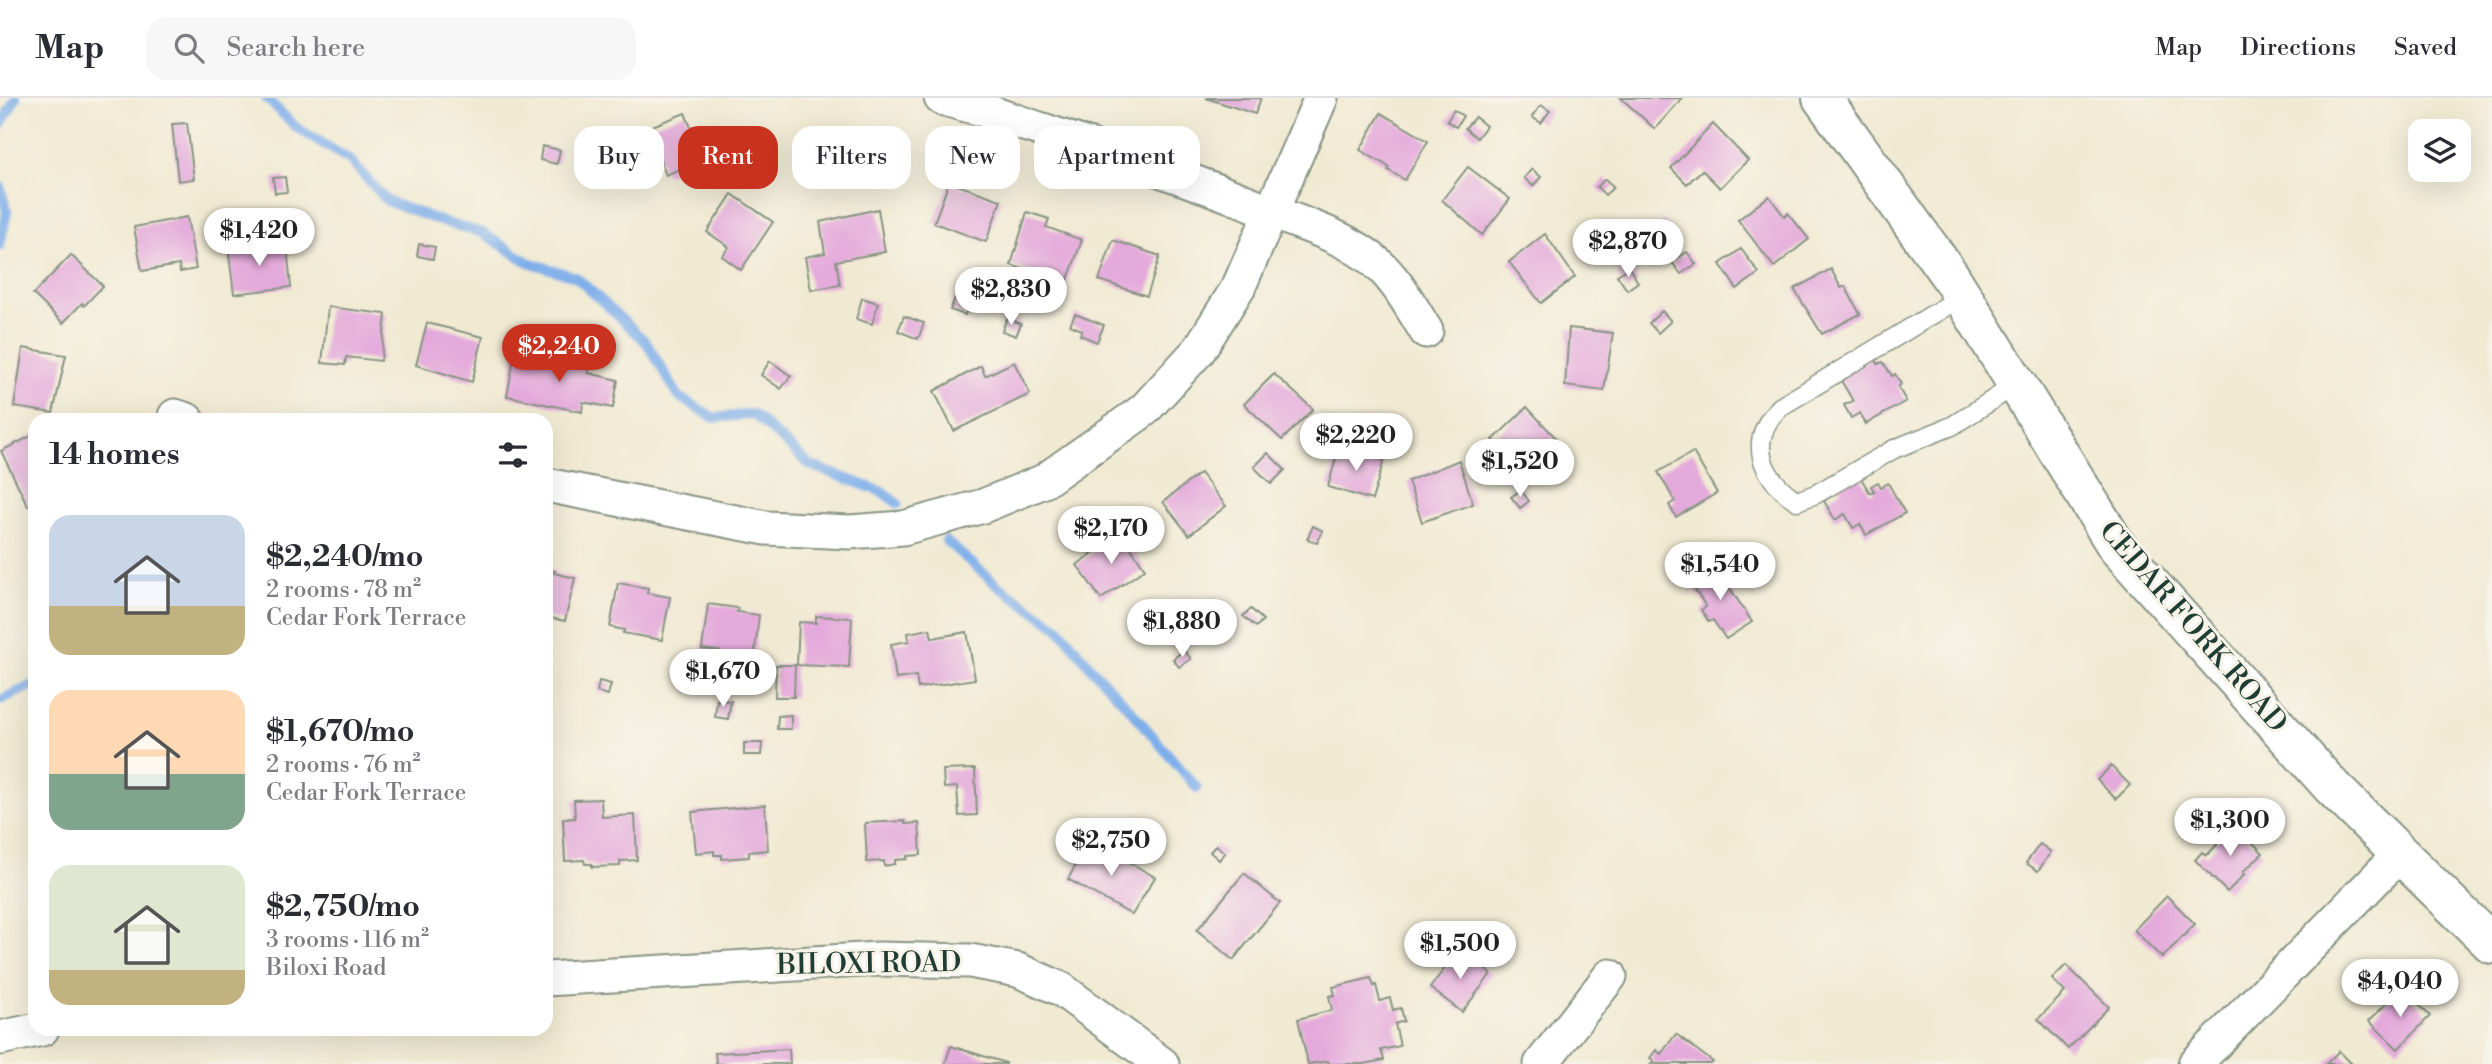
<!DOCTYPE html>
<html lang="en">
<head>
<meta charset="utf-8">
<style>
  body { margin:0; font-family:"Libre Bodoni",serif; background:#f7f7f7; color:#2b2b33; height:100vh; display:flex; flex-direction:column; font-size:26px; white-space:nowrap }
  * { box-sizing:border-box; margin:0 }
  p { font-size:23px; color:#7c7c81 }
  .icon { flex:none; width:38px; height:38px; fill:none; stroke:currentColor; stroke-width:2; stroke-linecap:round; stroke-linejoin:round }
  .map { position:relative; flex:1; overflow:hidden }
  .sheet { position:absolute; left:28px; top:315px; width:525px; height:623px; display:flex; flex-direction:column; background:#fff; border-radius:21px; box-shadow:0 7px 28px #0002 }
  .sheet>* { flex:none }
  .hud { position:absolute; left:574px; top:28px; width:665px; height:63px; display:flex; gap:14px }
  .tools { position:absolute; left:2408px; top:21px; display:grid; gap:14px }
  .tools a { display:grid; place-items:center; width:63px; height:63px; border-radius:14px; background:#fff; box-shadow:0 7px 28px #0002; font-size:35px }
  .price { position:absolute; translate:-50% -60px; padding:0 16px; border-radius:24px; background:#fff; color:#222; font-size:23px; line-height:46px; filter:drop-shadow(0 2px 4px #0008) }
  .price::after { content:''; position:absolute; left:50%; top:42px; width:21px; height:16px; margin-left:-10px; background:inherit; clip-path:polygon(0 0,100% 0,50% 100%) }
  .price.selected { background:#c8321e; color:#fff }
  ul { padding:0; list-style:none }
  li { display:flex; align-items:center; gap:21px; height:175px; padding:0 21px }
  li span { display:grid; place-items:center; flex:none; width:196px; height:140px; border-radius:21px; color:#555 }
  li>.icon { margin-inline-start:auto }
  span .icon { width:84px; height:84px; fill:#fffc; stroke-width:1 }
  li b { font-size:30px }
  h2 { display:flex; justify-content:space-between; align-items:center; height:84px; padding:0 21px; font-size:30px }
  .pill { padding:0 24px; border-radius:21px; background:#fff; box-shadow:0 7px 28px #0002; font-size:24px; line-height:63px }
  .pill.selected { background:#c8321e; color:#fff }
  header { display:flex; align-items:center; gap:42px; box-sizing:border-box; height:98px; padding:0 35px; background:#fff; border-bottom:2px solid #e1e1e2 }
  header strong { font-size:33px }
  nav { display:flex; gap:38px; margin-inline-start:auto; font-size:24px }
  .search { width:490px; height:63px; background:#f7f7f7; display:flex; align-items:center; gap:18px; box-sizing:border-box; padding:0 24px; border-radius:21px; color:#7c7c81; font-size:26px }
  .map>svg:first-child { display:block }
</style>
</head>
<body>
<header>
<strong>Map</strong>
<div class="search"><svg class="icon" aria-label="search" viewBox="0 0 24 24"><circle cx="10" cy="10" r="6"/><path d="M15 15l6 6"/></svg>Search here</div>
<nav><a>Map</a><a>Directions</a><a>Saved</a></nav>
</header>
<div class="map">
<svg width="2492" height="966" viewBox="0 0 2492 966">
  <rect width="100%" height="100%" fill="#f7f3e8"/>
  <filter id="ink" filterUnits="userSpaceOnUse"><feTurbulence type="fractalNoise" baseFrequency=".0143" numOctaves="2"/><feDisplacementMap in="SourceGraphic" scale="14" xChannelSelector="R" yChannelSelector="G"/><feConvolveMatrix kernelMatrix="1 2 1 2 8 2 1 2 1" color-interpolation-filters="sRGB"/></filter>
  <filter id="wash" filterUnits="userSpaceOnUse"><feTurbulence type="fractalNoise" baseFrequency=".00686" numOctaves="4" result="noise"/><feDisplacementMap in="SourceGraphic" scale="28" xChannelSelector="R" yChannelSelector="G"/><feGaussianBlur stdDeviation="1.57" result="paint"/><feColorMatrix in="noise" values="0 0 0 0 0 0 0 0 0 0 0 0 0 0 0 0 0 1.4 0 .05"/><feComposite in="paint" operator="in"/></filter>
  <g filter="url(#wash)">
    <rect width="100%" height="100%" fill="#f1ead3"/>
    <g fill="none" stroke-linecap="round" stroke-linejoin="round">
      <g stroke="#7eafea" stroke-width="10">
        <path d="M 266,0 L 297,30 L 350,62 L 387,103 L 440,123 L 483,135 L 528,164 L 576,179 L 646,244 L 679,299 L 714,320 L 753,316 L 810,367 L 882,394 L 898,406"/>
        <path d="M 0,28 L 16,0"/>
        <path d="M 0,88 L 7,114 L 0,147"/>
        <path d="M 946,443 L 997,487 L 1059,530 L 1093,572 L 1129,610 L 1197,690"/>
        <path d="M 0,602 L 35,586"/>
      </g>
    </g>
    <g id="blocks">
      <g fill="#e4aadb">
        <path d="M 1206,0 L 1261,0 L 1255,16 Z"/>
        <path d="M 1621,0 L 1682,0 L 1655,31 Z"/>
        <path d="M 1541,7 L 1550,13 L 1541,25 L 1532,19 Z"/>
        <path d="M 1454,12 L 1463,18 L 1456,29 L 1447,23 Z"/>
        <path d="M 685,15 L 704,61 L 666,77 L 647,30 Z"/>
        <path d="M 1381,15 L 1428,43 L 1405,82 L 1388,72 L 1389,69 L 1360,52 Z"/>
        <path d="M 1475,19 L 1486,28 L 1477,40 L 1465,30 Z"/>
        <path d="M 187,25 L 194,81 L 178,83 L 172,26 Z"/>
        <path d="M 1713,26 L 1748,62 L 1720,90 L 1702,72 L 1687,86 L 1671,70 Z"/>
        <path d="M 542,48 L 560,52 L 557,66 L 540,62 Z"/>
        <path d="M 1468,69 L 1510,101 L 1482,137 L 1442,102 Z"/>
        <path d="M 1532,71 L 1541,79 L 1533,88 L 1524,80 Z"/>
        <path d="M 285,79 L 287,94 L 275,95 L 273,80 Z"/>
        <path d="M 1605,81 L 1614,89 L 1605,97 L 1597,89 Z"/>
        <path d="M 949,84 L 1001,102 L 986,144 L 934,125 Z"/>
        <path d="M 732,96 L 773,124 L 741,172 L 722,158 L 729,149 L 707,134 Z"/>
        <path d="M 1769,98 L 1784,118 L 1788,115 L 1809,141 L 1774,169 L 1738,122 Z"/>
        <path d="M 878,111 L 885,154 L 836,163 L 840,187 L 811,192 L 805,159 L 825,155 L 820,124 Z"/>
        <path d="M 1027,114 L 1049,121 L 1046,129 L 1082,142 L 1066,187 L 1011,167 Z"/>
        <path d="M 187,119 L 196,171 L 180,174 L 179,167 L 142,173 L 134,129 Z"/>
        <path d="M 1663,123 L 1674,134 L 1657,150 L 1646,138 Z"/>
        <path d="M 1545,136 L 1575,179 L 1541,205 L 1509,164 Z"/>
        <path d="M 1113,142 L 1160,158 L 1147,198 L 1099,182 Z"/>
        <path d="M 261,144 L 262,152 L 287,149 L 291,189 L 234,196 L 228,149 Z"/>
        <path d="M 419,146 L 435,149 L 433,161 L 417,158 Z"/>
        <path d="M 1741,151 L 1759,175 L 1737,191 L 1720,166 Z"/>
        <path d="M 1687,154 L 1696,166 L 1681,176 L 1672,164 Z"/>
        <path d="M 71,157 L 103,188 L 84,208 L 82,205 L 63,225 L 33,196 Z"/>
        <path d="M 1629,170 L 1638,184 L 1627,192 L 1617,177 Z"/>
        <path d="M 1831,171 L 1841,190 L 1845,188 L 1860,216 L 1822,236 L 1794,191 Z"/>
        <path d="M 862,200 L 878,205 L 872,226 L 856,221 Z"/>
        <path d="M 955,200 L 970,205 L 965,217 L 950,212 Z"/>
        <path d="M 328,209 L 386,216 L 381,263 L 346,259 L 345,267 L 322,265 Z"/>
        <path d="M 1662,213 L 1671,223 L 1658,235 L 1649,225 Z"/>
        <path d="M 1075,216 L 1104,227 L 1097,244 L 1080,237 L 1082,232 L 1070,227 Z"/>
        <path d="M 904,218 L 924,225 L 918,241 L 898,233 Z"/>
        <path d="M 1007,220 L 1021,226 L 1016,238 L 1002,233 Z"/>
        <path d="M 427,225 L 483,239 L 472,284 L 416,267 Z"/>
        <path d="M 1569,230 L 1613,235 L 1604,293 L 1565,288 Z"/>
        <path d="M 23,250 L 66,257 L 53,315 L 14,309 Z"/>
        <path d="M 515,255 L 589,270 L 588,275 L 618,282 L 613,310 L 583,304 L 582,314 L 507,298 Z"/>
        <path d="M 1874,258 L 1878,266 L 1883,264 L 1892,278 L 1895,276 L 1901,286 L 1898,289 L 1906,303 L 1866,326 L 1860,315 L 1851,320 L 1844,307 L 1853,303 L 1839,279 Z"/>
        <path d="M 770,263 L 791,278 L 781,291 L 761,277 Z"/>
        <path d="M 1014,264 L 1030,296 L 954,333 L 934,293 L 981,268 L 985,278 Z"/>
        <path d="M 1274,276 L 1313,311 L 1282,342 L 1244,306 Z"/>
        <path d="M 1527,309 L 1555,339 L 1521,371 L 1493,342 Z"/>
        <path d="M 35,336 L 35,404 L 28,408 L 1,353 Z"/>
        <path d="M 1339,349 L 1384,362 L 1372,402 L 1328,389 Z"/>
        <path d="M 1693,354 L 1717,395 L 1676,419 L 1669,407 L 1675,403 L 1658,374 Z"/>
        <path d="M 1268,355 L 1285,372 L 1271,386 L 1254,369 Z"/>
        <path d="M 1459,362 L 1473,406 L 1422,424 L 1408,383 Z"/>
        <path d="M 1200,375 L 1226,408 L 1189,437 L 1163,404 Z"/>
        <path d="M 1859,377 L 1870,395 L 1874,393 L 1871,388 L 1878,384 L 1881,389 L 1888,385 L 1905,415 L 1866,437 L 1860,426 L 1853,430 L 1845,416 L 1835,422 L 1824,403 L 1841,392 L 1839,388 Z"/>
        <path d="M 1521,392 L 1529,403 L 1520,410 L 1511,399 Z"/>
        <path d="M 1313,428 L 1323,433 L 1317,445 L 1307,441 Z"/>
        <path d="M 1120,434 L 1145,471 L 1101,501 L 1077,467 Z"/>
        <path d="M 1714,466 L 1752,524 L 1726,541 L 1713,522 L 1709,524 L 1701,512 L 1706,509 L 1689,482 Z"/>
        <path d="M 546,471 L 555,473 L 554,475 L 575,480 L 565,523 L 546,519 Z"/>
        <path d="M 618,485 L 648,490 L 647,495 L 670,499 L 662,542 L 623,535 L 624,532 L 610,529 Z"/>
        <path d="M 708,506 L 738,510 L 737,514 L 759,517 L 754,560 L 719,556 L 720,553 L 702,551 Z"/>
        <path d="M 1251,511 L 1263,522 L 1256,529 L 1243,518 Z"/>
        <path d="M 816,518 L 852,520 L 849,569 L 797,567 L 799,524 L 816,525 Z"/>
        <path d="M 930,531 L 932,540 L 967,534 L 975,581 L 918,590 L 916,578 L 896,581 L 891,546 L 909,543 L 908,535 Z"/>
        <path d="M 1184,552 L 1191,561 L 1179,569 L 1173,561 Z"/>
        <path d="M 776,567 L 795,567 L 794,599 L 775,599 Z"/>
        <path d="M 599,583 L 611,586 L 608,597 L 597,594 Z"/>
        <path d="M 717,602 L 731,603 L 728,621 L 715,619 Z"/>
        <path d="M 791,617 L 791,631 L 777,631 L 778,618 Z"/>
        <path d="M 744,645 L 762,645 L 761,657 L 744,657 Z"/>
        <path d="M 2111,668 L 2130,687 L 2116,701 L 2097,682 Z"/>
        <path d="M 975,671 L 977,717 L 959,718 L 957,689 L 944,690 L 943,672 Z"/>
        <path d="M 601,701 L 602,719 L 635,717 L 637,762 L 620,763 L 620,768 L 592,769 L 592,766 L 585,766 L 584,762 L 565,763 L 563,721 L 575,720 L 574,702 Z"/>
        <path d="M 765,707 L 768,752 L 749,754 L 749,759 L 722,761 L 722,757 L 714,757 L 714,753 L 696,755 L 692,714 Z"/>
        <path d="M 905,723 L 905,726 L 919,725 L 921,757 L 907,758 L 907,761 L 895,762 L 895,766 L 884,768 L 884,763 L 867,764 L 865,725 Z"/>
        <path d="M 2234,726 L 2263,755 L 2243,774 L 2245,776 L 2227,794 L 2195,762 L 2202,754 L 2206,758 L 2217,747 L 2215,745 Z"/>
        <path d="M 1090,742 L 1155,779 L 1132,817 L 1068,781 Z"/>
        <path d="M 2040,746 L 2051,754 L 2038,773 L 2026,765 Z"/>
        <path d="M 1216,747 L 1225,755 L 1219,762 L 1210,754 Z"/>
        <path d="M 1244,775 L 1280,805 L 1233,862 L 1197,832 Z"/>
        <path d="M 2167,798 L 2195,826 L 2162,860 L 2134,832 Z"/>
        <path d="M 1459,851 L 1491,876 L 1462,914 L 1430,890 Z"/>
        <path d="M 2066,867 L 2109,909 L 2068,951 L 2038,921 L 2065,894 L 2052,881 Z"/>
        <path d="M 1371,880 L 1374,888 L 1376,887 L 1380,903 L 1390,900 L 1393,912 L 1401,910 L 1404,923 L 1395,926 L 1400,948 L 1381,952 L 1384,962 L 1364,966 L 1329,966 L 1328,963 L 1308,966 L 1298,921 L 1332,912 L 1329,898 L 1335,897 L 1333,889 Z"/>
        <path d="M 2402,890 L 2430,918 L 2398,951 L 2369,923 Z"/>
        <path d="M 1676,936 L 1713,964 L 1711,966 L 1651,966 L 1654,963 L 1650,960 L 1656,952 L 1661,956 Z"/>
        <path d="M 951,948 L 1006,965 L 1006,966 L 945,966 Z"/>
        <path d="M 789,951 L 790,966 L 716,966 L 715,955 Z"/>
        <path d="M 2339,953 L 2352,966 L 2326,966 Z"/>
      </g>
    </g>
  </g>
  <g filter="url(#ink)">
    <use href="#blocks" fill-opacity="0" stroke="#889484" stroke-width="2"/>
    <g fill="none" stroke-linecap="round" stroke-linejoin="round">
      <g stroke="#889484" stroke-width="21">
        <path id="service" d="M 1963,198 L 1780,309 C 1746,343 1761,379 1797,403 L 1816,396 L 1894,351 L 1952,328 L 2017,286"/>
      </g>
      <g stroke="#889484" stroke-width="37">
        <g id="minor">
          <path d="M 941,0 L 977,10 C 1074,43 1172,74 1267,112 C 1301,126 1338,136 1368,158 C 1394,176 1410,207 1426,233"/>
          <path d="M 175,318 L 187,322"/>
          <path d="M 546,387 L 766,430 L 849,434 L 903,430 L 983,408 L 1044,383 L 1144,312 L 1199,252 L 1239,188 L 1321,0"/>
          <path d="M 546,881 L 879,861 L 970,863 L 1018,872 L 1061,891 L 1162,966"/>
          <path d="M 0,940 L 42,931"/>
          <path d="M 1541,966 L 1610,878"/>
          <path d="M 2195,966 L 2400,756"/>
        </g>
      </g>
      <g stroke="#889484" stroke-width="42">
        <path id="tertiary" d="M 1822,0 L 1950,178 L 2117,449 L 2332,689 L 2492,846"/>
      </g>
      <use href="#service" stroke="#fff" stroke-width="18"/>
      <use href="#minor" stroke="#fff" stroke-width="33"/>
      <use href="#tertiary" stroke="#fff" stroke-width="38"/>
    </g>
  </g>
  <g text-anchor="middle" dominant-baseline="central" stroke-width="6" stroke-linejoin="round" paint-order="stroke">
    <g font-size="28" fill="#1f3d34" stroke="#f7f3e8">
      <text transform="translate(2193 529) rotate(49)">CEDAR FORK ROAD</text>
      <text transform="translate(869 866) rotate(-1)">BILOXI ROAD</text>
    </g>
  </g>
</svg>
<div class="tools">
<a><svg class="icon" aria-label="layers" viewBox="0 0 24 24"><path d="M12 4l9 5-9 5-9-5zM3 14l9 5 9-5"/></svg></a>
</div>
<b class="price" style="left:259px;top:170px">$1,420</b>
<b class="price" style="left:1628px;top:181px">$2,870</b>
<b class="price" style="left:1011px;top:229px">$2,830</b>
<b class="price selected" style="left:559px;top:286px">$2,240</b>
<b class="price" style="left:1356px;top:375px">$2,220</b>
<b class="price" style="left:1520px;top:401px">$1,520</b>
<b class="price" style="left:1111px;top:468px">$2,170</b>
<b class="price" style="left:1720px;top:504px">$1,540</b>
<b class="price" style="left:1182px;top:561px">$1,880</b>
<b class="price" style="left:723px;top:611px">$1,670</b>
<b class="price" style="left:2230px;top:760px">$1,300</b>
<b class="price" style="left:1111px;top:780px">$2,750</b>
<b class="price" style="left:1460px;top:883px">$1,500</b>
<b class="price" style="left:2400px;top:921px">$4,040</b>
<div class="hud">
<a class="pill">Buy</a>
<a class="pill selected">Rent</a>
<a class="pill">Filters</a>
<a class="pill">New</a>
<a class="pill">Apartment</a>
</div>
<section class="sheet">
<h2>14 homes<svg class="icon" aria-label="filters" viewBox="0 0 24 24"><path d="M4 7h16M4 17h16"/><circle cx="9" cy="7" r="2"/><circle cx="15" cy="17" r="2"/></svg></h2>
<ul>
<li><span style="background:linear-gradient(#c9d6e8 65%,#c2b280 0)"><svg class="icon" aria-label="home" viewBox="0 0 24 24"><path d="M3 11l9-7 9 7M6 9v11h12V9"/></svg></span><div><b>$2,240/mo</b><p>2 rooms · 78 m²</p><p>Cedar Fork Terrace</p></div></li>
<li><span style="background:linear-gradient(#ffd9b3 60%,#7fa58c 0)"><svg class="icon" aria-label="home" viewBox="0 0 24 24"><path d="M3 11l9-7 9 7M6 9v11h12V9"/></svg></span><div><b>$1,670/mo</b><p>2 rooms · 76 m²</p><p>Cedar Fork Terrace</p></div></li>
<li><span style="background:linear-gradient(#dfe7d0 75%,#c2b280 0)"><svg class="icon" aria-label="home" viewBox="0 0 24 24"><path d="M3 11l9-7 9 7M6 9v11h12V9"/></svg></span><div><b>$2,750/mo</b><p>3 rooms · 116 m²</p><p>Biloxi Road</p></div></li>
</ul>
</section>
</div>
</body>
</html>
